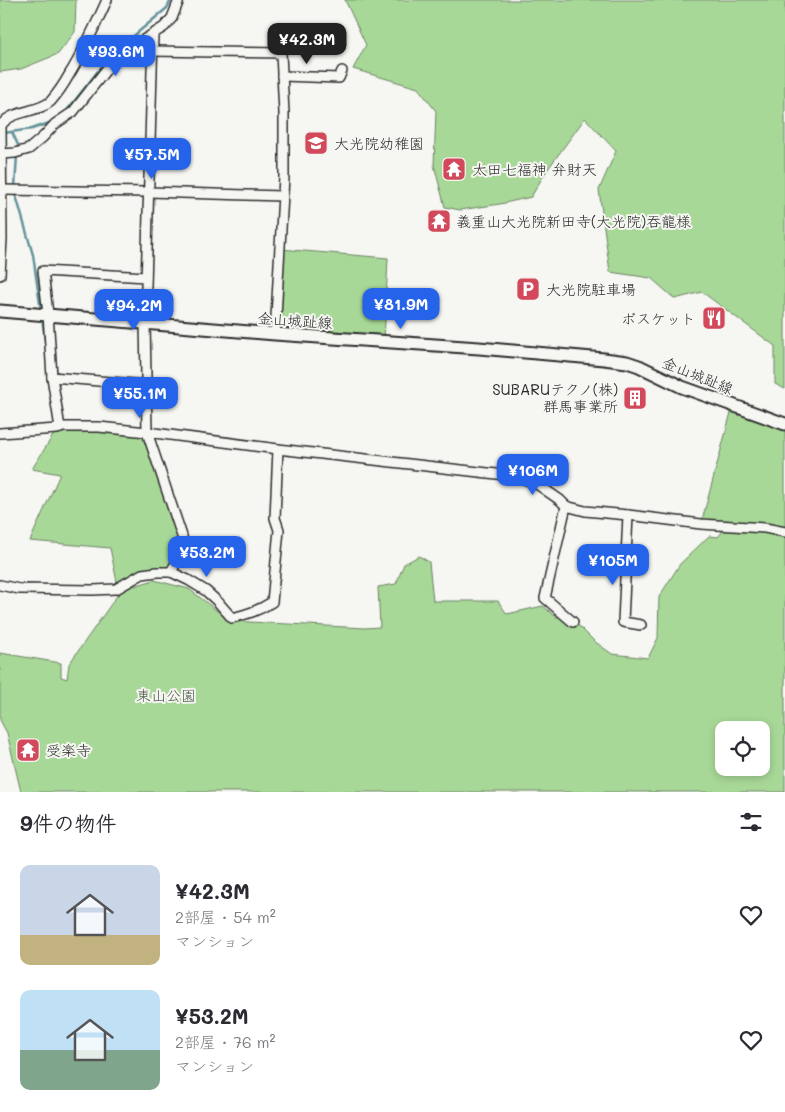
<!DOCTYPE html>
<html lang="ja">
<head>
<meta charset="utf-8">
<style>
  body { margin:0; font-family:Mali,"Klee One",sans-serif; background:#f7f7f7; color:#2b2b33; height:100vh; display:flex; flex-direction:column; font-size:19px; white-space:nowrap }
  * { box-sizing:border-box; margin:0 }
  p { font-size:16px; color:#7c7c81 }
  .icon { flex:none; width:28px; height:28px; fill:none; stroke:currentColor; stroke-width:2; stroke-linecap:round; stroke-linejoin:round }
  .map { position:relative; height:792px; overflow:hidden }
  .panel { display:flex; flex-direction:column; background:#fff; flex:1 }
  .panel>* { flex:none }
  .fabs { position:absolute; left:715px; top:721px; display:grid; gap:10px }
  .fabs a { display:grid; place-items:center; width:55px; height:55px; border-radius:10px; background:#fff; box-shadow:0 2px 8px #0003; font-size:25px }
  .price { position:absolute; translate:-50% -42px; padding:0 11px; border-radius:10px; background:#2563eb; color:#fff; font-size:16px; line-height:32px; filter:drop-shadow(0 1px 2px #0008) }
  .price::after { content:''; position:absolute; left:50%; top:30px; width:15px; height:11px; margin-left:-8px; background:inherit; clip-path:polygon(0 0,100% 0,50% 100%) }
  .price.selected { background:#222; color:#fff }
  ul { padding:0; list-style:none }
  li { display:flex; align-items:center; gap:15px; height:125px; padding:0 20px }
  li span { display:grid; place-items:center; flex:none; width:140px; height:100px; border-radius:10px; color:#555 }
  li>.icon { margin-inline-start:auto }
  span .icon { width:60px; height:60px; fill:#fffc; stroke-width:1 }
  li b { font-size:21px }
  h2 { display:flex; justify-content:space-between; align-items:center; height:60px; padding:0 20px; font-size:21px }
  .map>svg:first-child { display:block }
</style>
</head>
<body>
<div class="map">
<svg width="785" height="792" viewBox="0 0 785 792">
  <rect width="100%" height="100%" fill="#f6f6f2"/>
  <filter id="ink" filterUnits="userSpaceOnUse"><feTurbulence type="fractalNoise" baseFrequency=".02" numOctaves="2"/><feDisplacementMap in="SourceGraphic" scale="10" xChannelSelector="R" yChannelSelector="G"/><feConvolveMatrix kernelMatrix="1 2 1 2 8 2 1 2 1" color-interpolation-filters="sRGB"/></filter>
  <g filter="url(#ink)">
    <g fill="#a8d898" stroke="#6a8262" fill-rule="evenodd">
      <path d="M 0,0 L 76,0 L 75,32 L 58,54 L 21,69 L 0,72 Z"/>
      <path d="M 345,0 L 785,0 L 785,389 L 775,384 L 775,346 L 702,292 L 675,299 L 651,278 L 610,272 L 599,190 L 616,151 L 585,118 L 545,173 L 531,197 L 500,204 L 460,210 L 445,207 L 434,165 L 436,111 L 418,88 L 353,69 L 366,45 Z"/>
      <path d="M 280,249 L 388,258 L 384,342 L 276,334 Z"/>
      <path d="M 733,405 L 785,424 L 785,792 L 21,792 L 7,733 L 0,720 L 0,653 L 61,663 L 61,677 L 67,679 L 69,664 L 121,590 L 154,580 L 189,589 L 230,621 L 365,628 L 380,627 L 378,587 L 396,584 L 404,564 L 419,556 L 429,562 L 433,601 L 498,601 L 507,614 L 543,606 L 556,617 L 565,617 L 579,626 L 594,641 L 612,654 L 648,658 L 658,638 L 659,597 L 680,564 L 709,536 L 718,537 L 727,526 L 701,524 ZM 724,730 L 761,730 L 761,768 L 724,768 Z"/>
      <path d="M 57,429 L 147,432 L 184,548 L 171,572 L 142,574 L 117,582 L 110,548 L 30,541 L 60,474 L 32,469 Z"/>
    </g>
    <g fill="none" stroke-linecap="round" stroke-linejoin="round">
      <g stroke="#63939b" stroke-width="2.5">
        <path d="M 117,52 L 130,39 L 167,8 L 171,0"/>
        <path d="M 65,113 L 98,71 L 107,61"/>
        <path d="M 12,132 L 18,145 L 18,150"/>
        <path d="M 4,133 L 32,129 L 52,122"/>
        <path d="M 15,187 L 17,155"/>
        <path d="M 15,192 L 33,255 L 41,311"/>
        <path d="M 42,317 L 46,349"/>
      </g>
      <g stroke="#2b2b2b" stroke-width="12">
        <g id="minor">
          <path d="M 153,35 L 145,322 L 147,432 L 182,536 L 184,548 L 171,572"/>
          <path d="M 152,51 L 281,53 L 284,113 L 284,177 L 275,334"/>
          <path d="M 282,76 L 339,78 L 342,71"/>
          <path d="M 1,154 L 15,153 L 29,149 L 43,137 L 55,124 L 73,112 L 116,57 L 164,27 L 172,18 L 179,0"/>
          <path d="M 1,190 L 149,192 L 282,196"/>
          <path d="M 0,275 L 2,239 L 1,126 C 9,110 39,113 51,101 C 58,93 64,84 69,75 C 84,51 95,26 107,0"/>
          <path d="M 146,277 L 43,271 L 48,314 L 52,377 L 146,385"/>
          <path d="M 52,377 L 60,428"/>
          <path d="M 0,433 L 57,429 L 63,427 L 99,427 L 147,432 L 278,449 L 514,476 L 534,482 L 560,500 L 566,506 L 585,511 L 628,515 L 701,524 L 765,528 L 785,532"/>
          <path d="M 566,506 L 545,598 L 573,622"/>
          <path d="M 628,515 L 623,622 L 641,625"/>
          <path d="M 0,585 L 19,589 L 93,590 L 116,589 L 142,574 L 157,572 L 171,572 L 188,580 L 206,591 L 218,602 L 232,618 C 247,614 258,611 272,602 L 279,530 L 275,518 L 278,449"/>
        </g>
      </g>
      <g stroke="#2b2b2b" stroke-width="15">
        <path id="major" d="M 0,311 L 275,334 L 479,348 L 604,359 L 627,362 L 639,366 L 682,387 L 785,424"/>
      </g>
      <use href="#minor" stroke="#f6f6f2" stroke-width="9"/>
      <use href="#major" stroke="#f6f6f2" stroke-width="11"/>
    </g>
  </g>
  <defs>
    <g id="school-square" transform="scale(1.25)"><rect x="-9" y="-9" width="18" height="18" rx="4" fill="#d1495b" stroke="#f6f6f2"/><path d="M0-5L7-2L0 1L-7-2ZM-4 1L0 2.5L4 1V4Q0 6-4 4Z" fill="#fff"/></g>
    <g id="temple-square" transform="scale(1.25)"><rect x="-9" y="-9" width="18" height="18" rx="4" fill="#d1495b" stroke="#f6f6f2"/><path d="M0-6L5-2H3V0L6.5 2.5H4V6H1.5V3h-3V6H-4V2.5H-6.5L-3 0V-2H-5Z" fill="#fff"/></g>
    <g id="parking-square" transform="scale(1.25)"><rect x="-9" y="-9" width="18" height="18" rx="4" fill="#d1495b" stroke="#f6f6f2"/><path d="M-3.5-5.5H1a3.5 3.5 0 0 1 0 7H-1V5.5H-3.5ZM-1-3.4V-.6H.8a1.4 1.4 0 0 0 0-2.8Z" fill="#fff"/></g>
    <g id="restaurant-square" transform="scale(1.25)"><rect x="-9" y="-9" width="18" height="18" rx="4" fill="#d1495b" stroke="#f6f6f2"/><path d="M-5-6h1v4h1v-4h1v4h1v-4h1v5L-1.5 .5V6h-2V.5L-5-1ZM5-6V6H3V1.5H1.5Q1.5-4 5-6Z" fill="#fff"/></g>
    <g id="building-square" transform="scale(1.25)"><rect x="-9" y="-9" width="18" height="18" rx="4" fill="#d1495b" stroke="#f6f6f2"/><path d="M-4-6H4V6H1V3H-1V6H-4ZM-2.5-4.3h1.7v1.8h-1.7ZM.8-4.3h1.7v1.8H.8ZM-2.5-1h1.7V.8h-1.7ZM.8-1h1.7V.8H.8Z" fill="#fff"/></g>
  </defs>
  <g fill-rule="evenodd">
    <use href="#school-square" x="316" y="143"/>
    <use href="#temple-square" x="454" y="169"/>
    <use href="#temple-square" x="439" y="221"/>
    <use href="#parking-square" x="528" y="289"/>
    <use href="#restaurant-square" x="714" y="318"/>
    <use href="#building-square" x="635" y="398"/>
    <use href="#temple-square" x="28" y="750"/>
  </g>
  <g text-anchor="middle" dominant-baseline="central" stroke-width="4" stroke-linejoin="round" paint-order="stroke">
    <g font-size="15" fill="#2b2b2b" stroke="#f6f6f2" text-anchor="start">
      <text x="334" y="143">大光院幼稚園</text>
      <text x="472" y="169">太田七福神 弁財天</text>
      <text x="456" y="221">義重山大光院新田寺(大光院)吞龍様</text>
      <text x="546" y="289">大光院駐車場</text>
      <text x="696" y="318" text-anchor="end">ボスケット</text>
      <text x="618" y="389" text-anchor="end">SUBARUテクノ(株)<tspan x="618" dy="17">群馬事業所</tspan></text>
      <text x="46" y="750">受楽寺</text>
    </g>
    <g font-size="15" fill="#2b2b2b" stroke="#f6f6f2">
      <text transform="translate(295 320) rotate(4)">金山城趾線</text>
      <text transform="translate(698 375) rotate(22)">金山城趾線</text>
    </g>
    <g font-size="15" fill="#4a5646" stroke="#f6f6f2">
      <text x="166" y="695">東山公園</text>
    </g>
  </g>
</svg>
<div class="fabs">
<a><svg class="icon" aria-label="locate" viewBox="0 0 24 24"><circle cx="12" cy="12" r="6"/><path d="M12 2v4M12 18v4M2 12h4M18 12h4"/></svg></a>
</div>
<b class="price selected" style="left:307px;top:65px">¥42.3M</b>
<b class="price" style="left:116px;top:77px">¥93.6M</b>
<b class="price" style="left:152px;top:180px">¥57.5M</b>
<b class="price" style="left:401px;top:330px">¥81.9M</b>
<b class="price" style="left:134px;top:331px">¥94.2M</b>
<b class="price" style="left:140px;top:419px">¥55.1M</b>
<b class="price" style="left:533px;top:496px">¥106M</b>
<b class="price" style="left:207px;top:578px">¥53.2M</b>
<b class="price" style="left:613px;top:586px">¥105M</b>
</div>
<section class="panel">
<h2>9件の物件<svg class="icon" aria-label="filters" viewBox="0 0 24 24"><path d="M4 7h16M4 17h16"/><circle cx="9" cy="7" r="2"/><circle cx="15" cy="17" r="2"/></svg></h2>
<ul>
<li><span style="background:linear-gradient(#c9d6e8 70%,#c2b280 0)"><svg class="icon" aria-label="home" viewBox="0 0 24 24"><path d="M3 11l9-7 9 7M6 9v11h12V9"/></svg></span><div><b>¥42.3M</b><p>2部屋 · 54 m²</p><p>マンション</p></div><svg class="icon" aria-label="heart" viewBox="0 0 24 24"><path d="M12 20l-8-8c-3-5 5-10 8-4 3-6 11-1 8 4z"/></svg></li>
<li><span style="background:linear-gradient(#bfe0f5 60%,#7fa58c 0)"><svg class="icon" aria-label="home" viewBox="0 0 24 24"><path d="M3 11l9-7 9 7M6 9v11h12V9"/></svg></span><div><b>¥53.2M</b><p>2部屋 · 76 m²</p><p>マンション</p></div><svg class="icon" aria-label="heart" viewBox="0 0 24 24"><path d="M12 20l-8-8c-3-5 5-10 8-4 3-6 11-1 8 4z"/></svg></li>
</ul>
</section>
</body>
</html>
